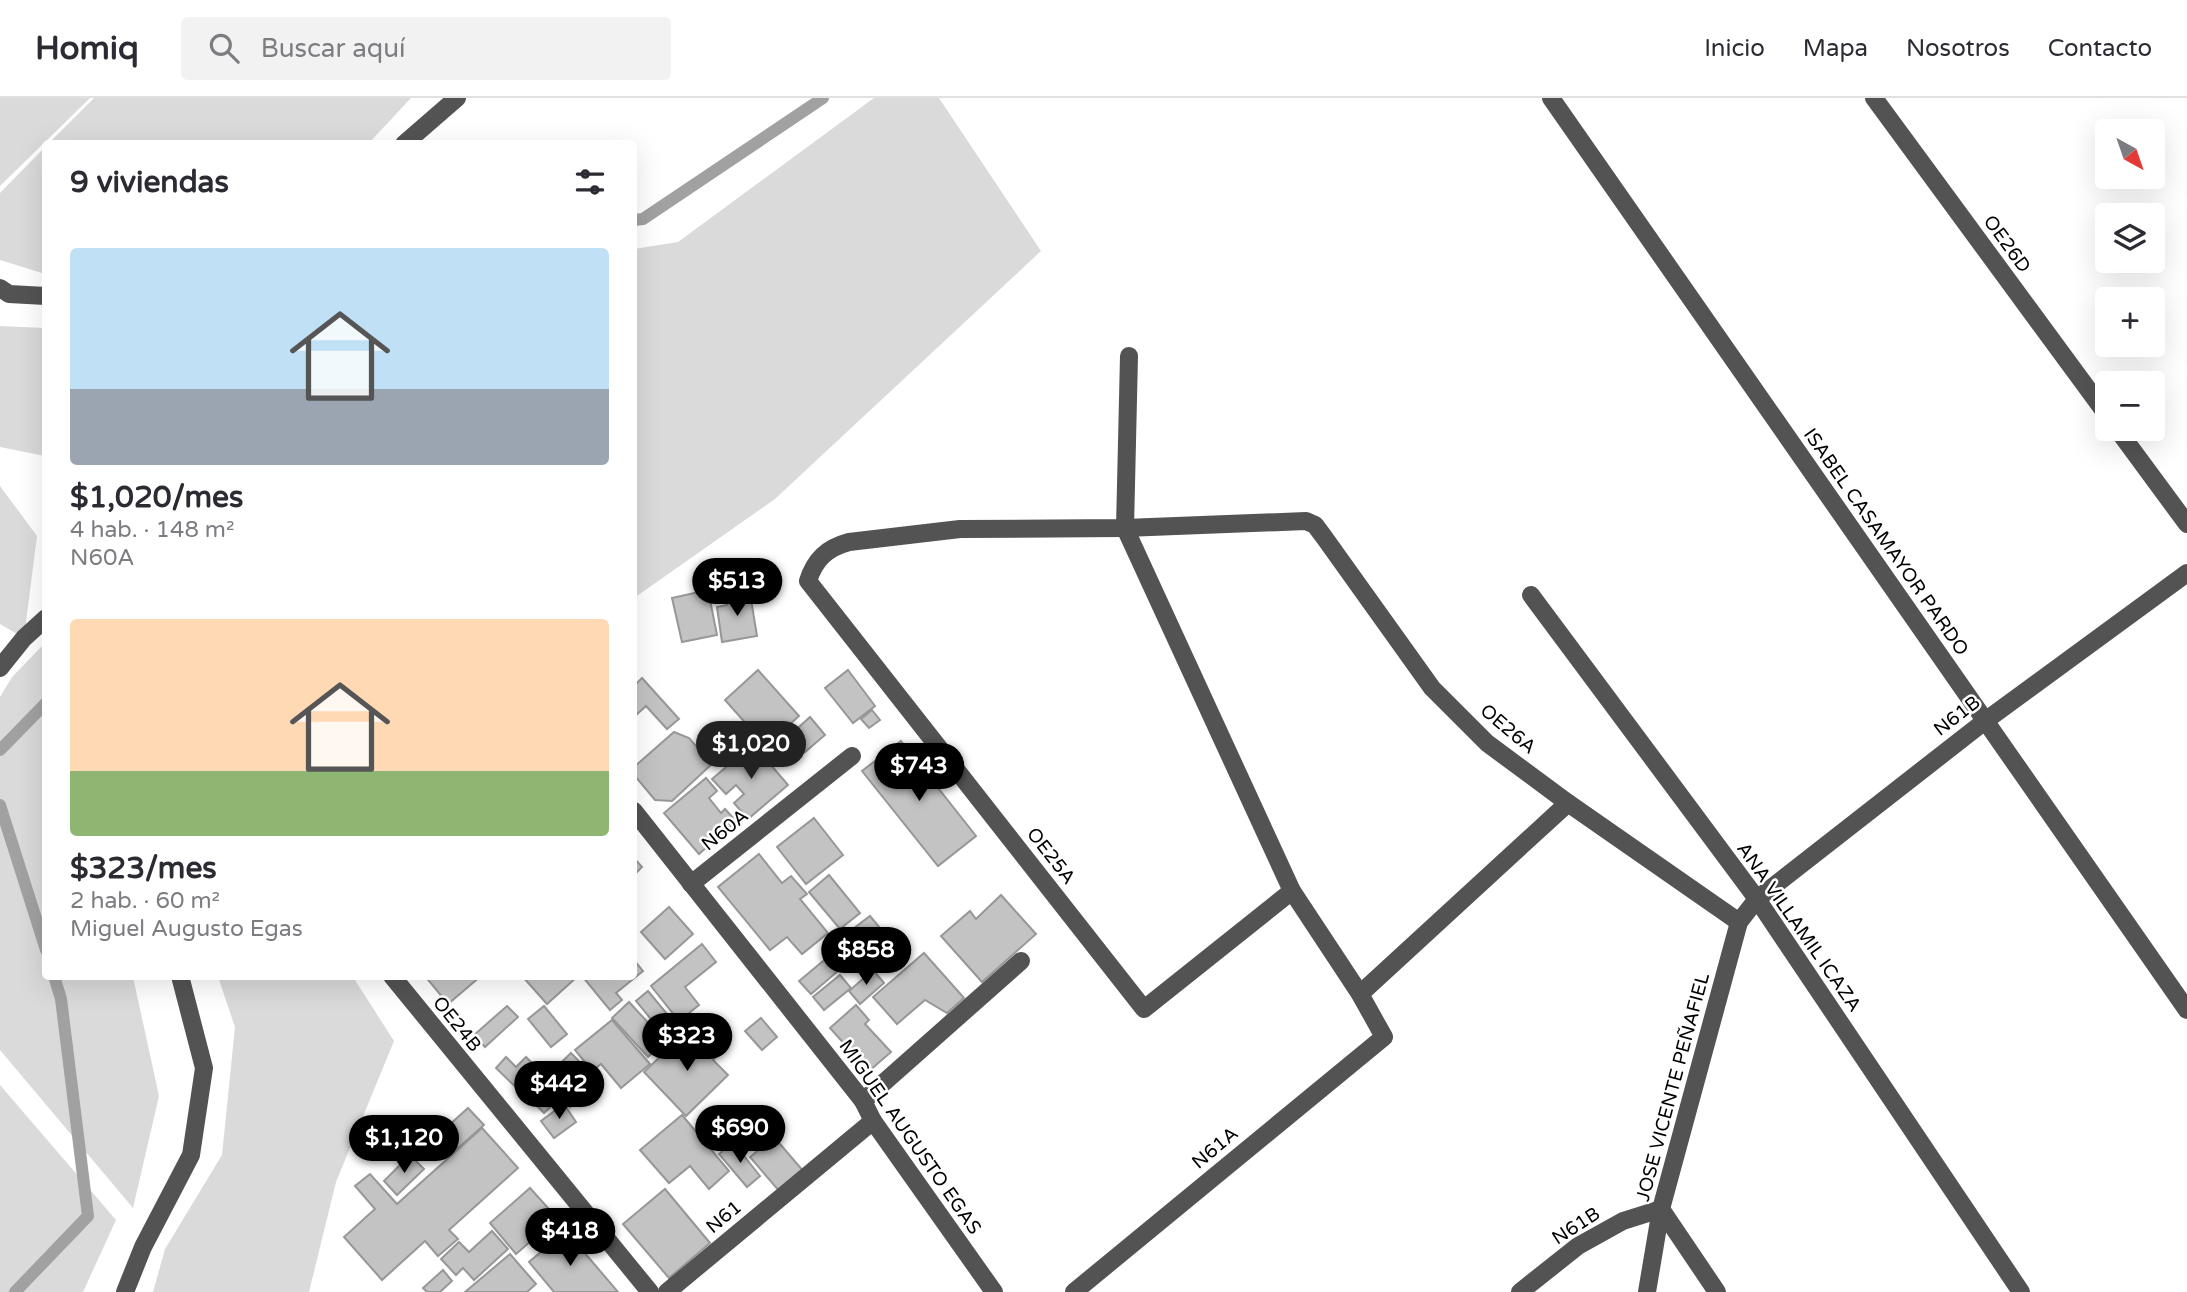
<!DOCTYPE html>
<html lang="es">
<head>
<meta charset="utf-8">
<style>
  body { margin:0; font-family:"Varela Round",sans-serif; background:#f2f2f3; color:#2b2b33; height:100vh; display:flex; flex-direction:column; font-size:26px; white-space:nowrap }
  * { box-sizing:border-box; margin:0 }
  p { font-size:23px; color:#7c7c81 }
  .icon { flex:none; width:38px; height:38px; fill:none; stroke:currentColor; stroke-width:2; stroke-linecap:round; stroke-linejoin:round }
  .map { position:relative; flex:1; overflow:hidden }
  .details { position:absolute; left:42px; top:42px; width:595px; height:840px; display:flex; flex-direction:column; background:#fff; border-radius:7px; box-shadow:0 7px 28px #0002 }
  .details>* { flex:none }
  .needle { width:46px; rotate:140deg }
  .fabs { position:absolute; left:2095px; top:21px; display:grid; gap:14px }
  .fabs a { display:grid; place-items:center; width:70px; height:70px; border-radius:7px; background:#fff; box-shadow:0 7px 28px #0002; font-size:35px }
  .price { position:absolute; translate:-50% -60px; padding:0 16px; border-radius:24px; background:#000; color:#fff; font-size:23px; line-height:46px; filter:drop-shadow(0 2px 4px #0008) }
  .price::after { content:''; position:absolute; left:50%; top:42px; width:21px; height:16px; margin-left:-10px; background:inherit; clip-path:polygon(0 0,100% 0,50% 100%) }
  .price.current { background:#222; color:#fff }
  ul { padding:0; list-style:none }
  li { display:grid; align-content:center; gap:14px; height:371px; padding:0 28px }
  li span { display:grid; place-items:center; height:217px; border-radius:7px; color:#555 }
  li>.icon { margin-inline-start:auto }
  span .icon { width:126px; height:126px; fill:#fffc; stroke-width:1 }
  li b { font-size:30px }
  h2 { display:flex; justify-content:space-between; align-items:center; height:84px; padding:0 28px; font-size:30px }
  header { display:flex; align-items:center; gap:42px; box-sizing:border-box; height:98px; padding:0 35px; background:#fff; border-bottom:2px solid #e1e1e2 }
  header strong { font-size:33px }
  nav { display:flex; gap:38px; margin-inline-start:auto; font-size:24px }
  .search { width:490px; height:63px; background:#f2f2f3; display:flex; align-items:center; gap:18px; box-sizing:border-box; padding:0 24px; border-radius:7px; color:#7c7c81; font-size:26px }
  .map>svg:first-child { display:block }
</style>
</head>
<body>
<header>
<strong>Homiq</strong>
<div class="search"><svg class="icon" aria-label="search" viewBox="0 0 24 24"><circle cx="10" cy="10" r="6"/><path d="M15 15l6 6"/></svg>Buscar aquí</div>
<nav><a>Inicio</a><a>Mapa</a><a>Nosotros</a><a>Contacto</a></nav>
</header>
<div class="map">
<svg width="2187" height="1194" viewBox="0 0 2187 1194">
  <rect width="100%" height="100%" fill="#fff"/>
  <g fill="#dadada">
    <path d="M 0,0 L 90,0 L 0,88 Z"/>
    <path d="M 94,0 L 411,0 L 369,45 L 49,45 Z"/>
    <path d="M 874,0 L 939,0 L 1041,153 L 775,401 L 634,500 L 634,151 L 678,144 Z"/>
    <path d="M 45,49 L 46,176 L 45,176 L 0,162 L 0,95 Z"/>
    <path d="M 0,228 L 45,230 L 45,358 L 0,349 Z"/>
    <path d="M 0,388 L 37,438 L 24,540 L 0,526 Z"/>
    <path d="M 45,545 L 46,878 L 133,879 L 159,998 L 133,1110 L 0,952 L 0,599 L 12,579 Z"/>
    <path d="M 218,879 L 353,879 L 394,943 L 336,1084 L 309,1194 L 153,1194 L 165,1151 L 222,1057 L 235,929 Z"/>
    <path d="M 0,987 L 116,1122 L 83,1194 L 0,1194 Z"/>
  </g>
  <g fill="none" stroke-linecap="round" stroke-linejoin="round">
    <g stroke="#a1a1a1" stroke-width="12">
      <path d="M 634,122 L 643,121 L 823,0"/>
      <path d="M 0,652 L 46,605"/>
      <path d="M 0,707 L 46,852"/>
      <path d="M 15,1194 L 88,1118 L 61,901 L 54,878"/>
    </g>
  </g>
  <g fill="#c3c3c3" stroke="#979797" stroke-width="2">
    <path d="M 708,492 L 717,537 L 682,544 L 672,500 Z"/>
    <path d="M 750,495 L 757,538 L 722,544 L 717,509 L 727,507 L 726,499 Z"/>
    <path d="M 758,572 L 799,618 L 766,648 L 725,602 Z"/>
    <path d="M 848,572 L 875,608 L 853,625 L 825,590 Z"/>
    <path d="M 642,580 L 679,621 L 667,631 L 646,608 L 634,619 L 634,588 Z"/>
    <path d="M 872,612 L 880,622 L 869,630 L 861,621 Z"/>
    <path d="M 810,619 L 825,637 L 805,654 L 790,637 Z"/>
    <path d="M 674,634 L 689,640 L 712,666 L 672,703 L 655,702 L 634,677 L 634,669 Z"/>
    <path d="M 901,643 L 976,738 L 938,768 L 862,673 Z"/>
    <path d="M 753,646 L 788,687 L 748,721 L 734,705 L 744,696 L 736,687 L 726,696 L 712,681 Z"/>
    <path d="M 706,680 L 717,693 L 709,700 L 721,715 L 725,711 L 736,723 L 699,756 L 664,715 Z"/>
    <path d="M 814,720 L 843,757 L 806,786 L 777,749 Z"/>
    <path d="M 759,756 L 782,785 L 791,778 L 807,796 L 800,801 L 828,835 L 802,856 L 787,839 L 770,852 L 718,789 Z"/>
    <path d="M 634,760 L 642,769 L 634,777 Z"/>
    <path d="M 829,777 L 860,815 L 840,831 L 809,794 Z"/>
    <path d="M 1001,797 L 1036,836 L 982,884 L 941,838 L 970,813 L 976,821 Z"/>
    <path d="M 669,809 L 693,836 L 665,861 L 641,834 Z"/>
    <path d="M 870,818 L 890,842 L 856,869 L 836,844 Z"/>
    <path d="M 702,846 L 716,864 L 685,889 L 699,907 L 679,923 L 651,888 Z"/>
    <path d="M 834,854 L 845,867 L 811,896 L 799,883 Z"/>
    <path d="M 924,855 L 964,900 L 947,915 L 925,902 L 897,926 L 873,899 Z"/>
    <path d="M 634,862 L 643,873 L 616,895 L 622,902 L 610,912 L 582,878 L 634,878 Z"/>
    <path d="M 873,872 L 884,885 L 860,906 L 849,893 Z"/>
    <path d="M 840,877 L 851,890 L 824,912 L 813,899 Z"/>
    <path d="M 425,878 L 481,878 L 448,906 Z"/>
    <path d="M 522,878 L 578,878 L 547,906 Z"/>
    <path d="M 648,893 L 677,928 L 665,938 L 636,903 Z"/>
    <path d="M 629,904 L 665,943 L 648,959 L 612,920 Z"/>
    <path d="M 856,907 L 869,922 L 865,926 L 891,954 L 869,973 L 830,930 Z"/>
    <path d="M 507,908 L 518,919 L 485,949 L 474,937 Z"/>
    <path d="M 544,908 L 567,936 L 551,949 L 528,921 Z"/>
    <path d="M 761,920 L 777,939 L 762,952 L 745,933 Z"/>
    <path d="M 612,922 L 650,966 L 621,990 L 601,966 L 592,973 L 575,952 Z"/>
    <path d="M 682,938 L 691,948 L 702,938 L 719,956 L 713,962 L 728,977 L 686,1018 L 644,974 Z"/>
    <path d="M 571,955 L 598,983 L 570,1009 L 561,999 L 544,1015 L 534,1005 L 542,997 L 535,990 Z"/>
    <path d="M 506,959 L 516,969 L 526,959 L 544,977 L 532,990 L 538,996 L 531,1004 L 496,970 Z"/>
    <path d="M 564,1006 L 576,1024 L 554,1040 L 541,1023 Z"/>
    <path d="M 468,1010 L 484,1027 L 450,1057 L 435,1040 Z"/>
    <path d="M 682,1017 L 729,1073 L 709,1091 L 690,1068 L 669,1085 L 640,1052 Z"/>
    <path d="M 482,1030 L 518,1070 L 449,1132 L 458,1141 L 438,1158 L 425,1143 L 382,1182 L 344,1139 L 375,1111 L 355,1088 L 370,1076 L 397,1106 Z"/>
    <path d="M 774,1039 L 804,1074 L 780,1094 L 750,1059 Z"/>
    <path d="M 733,1044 L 760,1078 L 747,1089 L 719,1056 Z"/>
    <path d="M 410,1057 L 424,1071 L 397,1097 L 384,1083 Z"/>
    <path d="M 530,1090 L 557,1120 L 516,1156 L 490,1125 Z"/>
    <path d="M 665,1091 L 710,1145 L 669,1180 L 623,1126 Z"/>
    <path d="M 492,1133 L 508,1151 L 474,1182 L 463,1170 L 456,1177 L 441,1161 L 459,1144 L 469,1154 Z"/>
    <path d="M 566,1133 L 618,1194 L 554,1194 L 529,1164 Z"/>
    <path d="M 510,1156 L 536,1186 L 527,1194 L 465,1194 Z"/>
    <path d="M 443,1172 L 452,1183 L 440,1194 L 427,1194 L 423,1190 Z"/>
  </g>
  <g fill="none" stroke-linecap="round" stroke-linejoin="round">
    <g stroke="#535353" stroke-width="18">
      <path d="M 1551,0 L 2187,912"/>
      <path d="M 1874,0 L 2107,317"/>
      <path d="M 404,46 L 457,0"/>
      <path d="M 0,190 L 9,196 L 46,198"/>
      <path d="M 2117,331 L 2187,426"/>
      <path d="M 1531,497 L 1757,801 L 2021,1194"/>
      <path d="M 0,570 L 24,540 L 46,520"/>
      <path d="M 634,713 L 863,1003 L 873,1023 L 994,1194"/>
      <path d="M 691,786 L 852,658"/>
      <path d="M 1292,793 L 1144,911 L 808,483 C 815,461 827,450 849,444 L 960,431 L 1125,430 L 1306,423 L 1315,427 L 1324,439 L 1432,590 L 1487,645 L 1568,705 L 1739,824"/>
      <path d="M 392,878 L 650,1194"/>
      <path d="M 1360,896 L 1568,705"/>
      <path d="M 863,1003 L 1021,863"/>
      <path d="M 125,1194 L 143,1149 L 191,1057 L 204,970 L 180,878"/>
      <path d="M 667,1194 L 873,1023"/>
      <path d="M 1074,1194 L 1384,939 L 1360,896 L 1292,793 L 1125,430 L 1129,258"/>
      <path d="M 1520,1194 L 1578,1148 L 1623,1123 L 1661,1111 L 1717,1194"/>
      <path d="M 1647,1194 L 1661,1111 L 1739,824 L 1757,801 L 1985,623 L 2187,475"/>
    </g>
  </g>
  <g text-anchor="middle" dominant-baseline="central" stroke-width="5" stroke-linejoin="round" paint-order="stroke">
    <g font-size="19" fill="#000" stroke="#fff">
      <text transform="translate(2007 146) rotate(54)">OE26D</text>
      <text transform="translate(1886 444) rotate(55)">ISABEL CASAMAYOR PARDO</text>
      <text transform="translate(1957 618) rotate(-38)">N61B</text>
      <text transform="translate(1508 631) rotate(40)">OE26A</text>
      <text transform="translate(725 732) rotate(-39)">N60A</text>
      <text transform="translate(1051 758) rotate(52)">OE25A</text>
      <text transform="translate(1799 829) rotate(55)">ANA VILLAMIL ICAZA</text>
      <text transform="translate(457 926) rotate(51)">OE24B</text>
      <text transform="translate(1673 989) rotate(-75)">JOSE VICENTE PEÑAFIEL</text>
      <text transform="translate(910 1039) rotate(55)">MIGUEL AUGUSTO EGAS</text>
      <text transform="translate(1215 1050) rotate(-40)">N61A</text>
      <text transform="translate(724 1119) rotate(-40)">N61</text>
      <text transform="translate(1576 1128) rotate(-33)">N61B</text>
    </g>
  </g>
</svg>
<div class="fabs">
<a><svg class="needle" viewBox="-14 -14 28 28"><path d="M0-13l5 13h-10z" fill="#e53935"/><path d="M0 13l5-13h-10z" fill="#7c7c81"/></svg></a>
<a><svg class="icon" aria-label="layers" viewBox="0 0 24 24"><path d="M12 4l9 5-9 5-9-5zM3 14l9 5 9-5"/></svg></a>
<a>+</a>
<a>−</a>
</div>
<b class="price" style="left:737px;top:520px">$513</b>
<b class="price current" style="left:751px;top:683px">$1,020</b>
<b class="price" style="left:919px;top:705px">$743</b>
<b class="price" style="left:866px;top:889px">$858</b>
<b class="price" style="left:687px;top:975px">$323</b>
<b class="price" style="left:559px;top:1023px">$442</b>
<b class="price" style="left:740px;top:1067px">$690</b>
<b class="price" style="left:404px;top:1077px">$1,120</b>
<b class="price" style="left:570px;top:1170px">$418</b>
<section class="details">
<h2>9 viviendas<svg class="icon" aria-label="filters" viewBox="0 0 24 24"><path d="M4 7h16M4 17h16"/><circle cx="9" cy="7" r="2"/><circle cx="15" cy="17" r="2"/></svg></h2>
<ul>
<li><span style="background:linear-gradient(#bfe0f5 65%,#9aa5b1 0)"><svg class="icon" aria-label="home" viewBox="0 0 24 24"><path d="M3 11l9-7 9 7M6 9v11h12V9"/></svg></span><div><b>$1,020/mes</b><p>4 hab. · 148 m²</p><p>N60A</p></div></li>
<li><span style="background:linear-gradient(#ffd9b3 70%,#8fb573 0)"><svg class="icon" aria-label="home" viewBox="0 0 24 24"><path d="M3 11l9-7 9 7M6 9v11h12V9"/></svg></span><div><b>$323/mes</b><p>2 hab. · 60 m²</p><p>Miguel Augusto Egas</p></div></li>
</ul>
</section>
</div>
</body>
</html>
